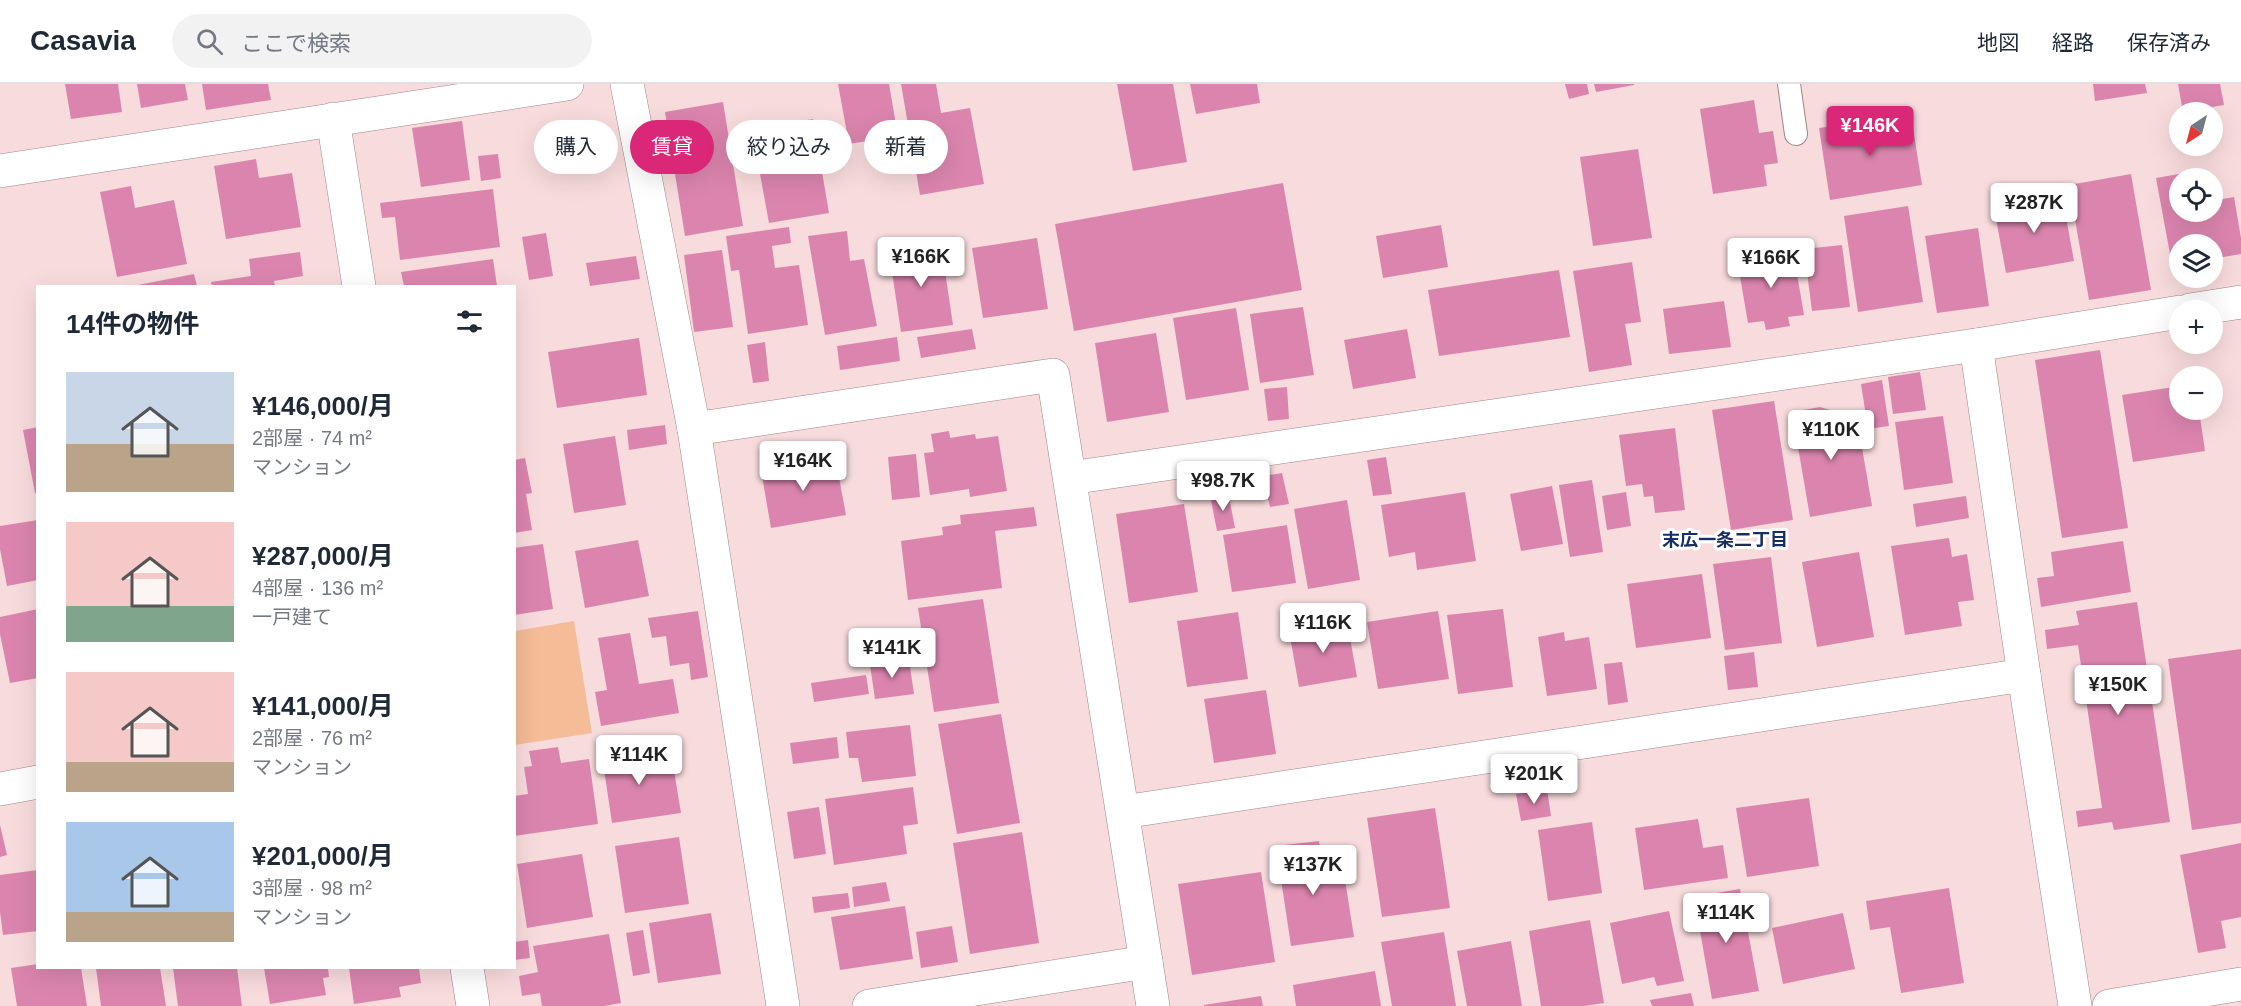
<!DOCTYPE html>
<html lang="ja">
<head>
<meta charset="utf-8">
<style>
  body { margin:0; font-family:Helvetica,"Noto Sans JP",sans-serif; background:#f2f2f3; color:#1f2937; height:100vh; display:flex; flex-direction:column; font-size:22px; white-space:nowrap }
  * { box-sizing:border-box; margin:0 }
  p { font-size:20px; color:#747a83 }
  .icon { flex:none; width:33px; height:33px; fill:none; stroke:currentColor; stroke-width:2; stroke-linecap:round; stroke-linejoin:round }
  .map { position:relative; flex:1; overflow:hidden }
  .sheet { position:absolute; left:36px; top:201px; width:480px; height:684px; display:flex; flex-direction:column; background:#fff; border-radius:0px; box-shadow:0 6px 24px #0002 }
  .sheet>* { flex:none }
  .guide { position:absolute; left:534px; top:36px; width:570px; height:54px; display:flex; gap:12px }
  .needle { width:39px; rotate:216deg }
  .fabs { position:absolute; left:2169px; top:18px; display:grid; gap:12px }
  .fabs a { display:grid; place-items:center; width:54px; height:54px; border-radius:50%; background:#fff; box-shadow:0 6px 24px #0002; font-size:30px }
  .price { position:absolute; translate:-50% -51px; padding:0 14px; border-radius:6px; background:#fff; color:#222; font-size:20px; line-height:39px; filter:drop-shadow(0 2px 3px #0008) }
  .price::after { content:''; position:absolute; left:50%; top:36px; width:18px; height:14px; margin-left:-9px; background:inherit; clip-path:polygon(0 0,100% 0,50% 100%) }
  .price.on { background:#db2777; color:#fff }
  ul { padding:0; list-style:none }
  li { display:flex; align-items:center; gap:18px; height:150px; padding:0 30px }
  li span { display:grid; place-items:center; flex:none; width:168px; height:120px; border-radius:0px; color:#555 }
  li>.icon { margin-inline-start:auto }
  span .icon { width:72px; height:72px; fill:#fffc; stroke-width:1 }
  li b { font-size:26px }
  h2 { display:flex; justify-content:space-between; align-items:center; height:72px; padding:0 30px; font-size:26px }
  .chip { padding:0 21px; border-radius:27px; background:#fff; box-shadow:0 6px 24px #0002; font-size:21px; line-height:54px }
  .chip.on { background:#db2777; color:#fff }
  header { display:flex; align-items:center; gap:36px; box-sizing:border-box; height:84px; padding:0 30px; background:#fff; border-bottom:2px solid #e0e1e3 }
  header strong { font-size:28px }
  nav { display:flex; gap:33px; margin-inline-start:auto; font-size:21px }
  .search { width:420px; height:54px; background:#f2f2f3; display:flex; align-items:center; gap:15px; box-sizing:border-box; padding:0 21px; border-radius:33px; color:#747a83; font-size:22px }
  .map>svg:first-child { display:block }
</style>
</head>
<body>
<header>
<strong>Casavia</strong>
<div class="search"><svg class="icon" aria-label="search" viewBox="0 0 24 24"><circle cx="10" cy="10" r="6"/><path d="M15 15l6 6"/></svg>ここで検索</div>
<nav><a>地図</a><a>経路</a><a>保存済み</a></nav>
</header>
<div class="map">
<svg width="2241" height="922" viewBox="0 0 2241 922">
  <rect width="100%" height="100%" fill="#f8dbdd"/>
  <path fill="#f4bc97" d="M 574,537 L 592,649 L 515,661 L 515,547 Z"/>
  <g fill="#db85ae">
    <path d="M 65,0 L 118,0 L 122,28 L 71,35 Z"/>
    <path d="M 137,0 L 185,0 L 188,16 L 141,24 Z"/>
    <path d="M 202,0 L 268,0 L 271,16 L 206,26 Z"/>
    <path d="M 838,0 L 889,0 L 898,52 L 849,60 Z"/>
    <path d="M 901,0 L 936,0 L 941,29 L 970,24 L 984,100 L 920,111 Z"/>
    <path d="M 1117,0 L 1173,0 L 1187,78 L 1133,87 Z"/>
    <path d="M 1190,0 L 1257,0 L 1260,19 L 1196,30 Z"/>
    <path d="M 1565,0 L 1587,0 L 1589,10 L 1569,15 Z"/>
    <path d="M 1594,0 L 1634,0 L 1634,1 L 1596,8 Z"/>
    <path d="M 2093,0 L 2145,0 L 2147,9 L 2095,17 Z"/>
    <path d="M 2178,0 L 2220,0 L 2224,21 L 2183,28 Z"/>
    <path d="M 1754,16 L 1759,49 L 1773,47 L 1778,79 L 1764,81 L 1767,102 L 1713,110 L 1700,25 Z"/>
    <path d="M 723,18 L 743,142 L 685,152 L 665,28 Z"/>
    <path d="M 1911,31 L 1922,101 L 1830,116 L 1819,44 Z"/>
    <path d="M 813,35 L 829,129 L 769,139 L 752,46 Z"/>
    <path d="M 462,37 L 470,96 L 421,103 L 412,44 Z"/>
    <path d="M 1638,65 L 1652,154 L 1593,162 L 1580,73 Z"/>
    <path d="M 498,70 L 501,94 L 481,97 L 478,72 Z"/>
    <path d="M 256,75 L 259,94 L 292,89 L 301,143 L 226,155 L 214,82 Z"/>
    <path d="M 2202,86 L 2203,94 L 2180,94 L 2180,128 L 2212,128 L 2212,117 L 2234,113 L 2241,154 L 2241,170 L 2212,175 L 2212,160 L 2180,160 L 2180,180 L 2172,181 L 2156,94 Z"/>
    <path d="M 2131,90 L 2151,206 L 2089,216 L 2069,101 Z"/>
    <path d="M 1283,99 L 1302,206 L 1074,247 L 1055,140 Z"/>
    <path d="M 131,102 L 135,124 L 174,116 L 187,180 L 117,193 L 100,108 Z"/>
    <path d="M 493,105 L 500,163 L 400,176 L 395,133 L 382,134 L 380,119 Z"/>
    <path d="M 2062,111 L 2074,177 L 2006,189 L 1994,124 Z"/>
    <path d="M 1908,122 L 1923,218 L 1858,228 L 1844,132 Z"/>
    <path d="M 1441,141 L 1448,183 L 1383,194 L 1376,152 Z"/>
    <path d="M 789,143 L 791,159 L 772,162 L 775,184 L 799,181 L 808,241 L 748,250 L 739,186 L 731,187 L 726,152 Z"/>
    <path d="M 1978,144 L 1989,222 L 1937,229 L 1925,152 Z"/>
    <path d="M 847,147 L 850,177 L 864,175 L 877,242 L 825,251 L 808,152 Z"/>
    <path d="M 546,149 L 553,192 L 529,196 L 522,153 Z"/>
    <path d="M 1037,154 L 1048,225 L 983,234 L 972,164 Z"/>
    <path d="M 941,160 L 953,241 L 901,248 L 889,168 Z"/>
    <path d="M 1842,161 L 1850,223 L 1812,227 L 1804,165 Z"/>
    <path d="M 722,166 L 733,243 L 694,248 L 684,171 Z"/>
    <path d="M 1793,166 L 1804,231 L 1788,233 L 1790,242 L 1766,246 L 1764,237 L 1748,239 L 1737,175 Z"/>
    <path d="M 300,168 L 303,192 L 274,197 L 275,202 L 212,202 L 211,198 L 251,192 L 249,175 Z"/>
    <path d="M 636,172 L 640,195 L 590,202 L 586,179 Z"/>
    <path d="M 493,175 L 497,202 L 404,202 L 401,188 Z"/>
    <path d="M 1632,178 L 1641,238 L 1625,240 L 1632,281 L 1589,288 L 1573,187 Z"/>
    <path d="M 1559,186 L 1570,253 L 1439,272 L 1428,206 Z"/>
    <path d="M 194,190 L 197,202 L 138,202 L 138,201 Z"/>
    <path d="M 1724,217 L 1731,263 L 1669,270 L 1663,225 Z"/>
    <path d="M 1303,223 L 1314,291 L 1260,299 L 1250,230 Z"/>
    <path d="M 1236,224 L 1249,306 L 1186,316 L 1173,234 Z"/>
    <path d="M 972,245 L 976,265 L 921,274 L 917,253 Z"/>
    <path d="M 1407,245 L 1416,294 L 1353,305 L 1344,256 Z"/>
    <path d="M 1156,249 L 1169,328 L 1107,338 L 1095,259 Z"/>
    <path d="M 897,253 L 900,277 L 840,286 L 837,262 Z"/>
    <path d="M 639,254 L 647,311 L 557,324 L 548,268 Z"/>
    <path d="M 765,258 L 769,297 L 753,299 L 747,261 Z"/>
    <path d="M 2100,266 L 2128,444 L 2062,454 L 2035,276 Z"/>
    <path d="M 1920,288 L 1926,326 L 1893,330 L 1888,293 Z"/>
    <path d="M 1882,296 L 1889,342 L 1868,345 L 1861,300 Z"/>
    <path d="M 2180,302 L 2180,326 L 2199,326 L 2205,367 L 2133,378 L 2122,311 Z"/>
    <path d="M 1287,303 L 1289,335 L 1268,337 L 1264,305 Z"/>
    <path d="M 1774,317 L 1793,436 L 1731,446 L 1712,326 Z"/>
    <path d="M 1820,323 L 1857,334 L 1872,422 L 1810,433 L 1792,328 Z"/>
    <path d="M 1943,332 L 1953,399 L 1904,406 L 1895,338 Z"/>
    <path d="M 665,341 L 667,360 L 629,366 L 627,346 Z"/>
    <path d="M 38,343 L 38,409 L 35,409 L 23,346 Z"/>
    <path d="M 1675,344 L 1685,426 L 1655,429 L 1653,412 L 1644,413 L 1642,400 L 1626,402 L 1619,351 Z"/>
    <path d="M 949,347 L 950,354 L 975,350 L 976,355 L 998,352 L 1007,407 L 970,413 L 969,405 L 930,411 L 924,369 L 934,368 L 931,350 Z"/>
    <path d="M 615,352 L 626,421 L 574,429 L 563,360 Z"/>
    <path d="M 807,367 L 810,381 L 836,377 L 846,431 L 771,444 L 761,386 L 789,381 L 786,371 Z"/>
    <path d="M 916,370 L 920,413 L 892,416 L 888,373 Z"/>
    <path d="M 1386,373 L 1392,410 L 1373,412 L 1367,376 Z"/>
    <path d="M 525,374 L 532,409 L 526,410 L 532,446 L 514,449 L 514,376 Z"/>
    <path d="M 1282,389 L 1289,420 L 1270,423 L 1263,392 Z"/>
    <path d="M 1592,396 L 1603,468 L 1570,473 L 1559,401 Z"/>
    <path d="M 1552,402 L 1563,460 L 1521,467 L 1510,410 Z"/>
    <path d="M 1228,408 L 1235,444 L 1217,447 L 1210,411 Z"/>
    <path d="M 1465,408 L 1476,477 L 1417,486 L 1415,468 L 1389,473 L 1381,421 Z"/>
    <path d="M 1626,408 L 1631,442 L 1607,446 L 1602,412 Z"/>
    <path d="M 1966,412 L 1969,434 L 1916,443 L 1913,420 Z"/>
    <path d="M 1347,416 L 1360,496 L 1308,505 L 1294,425 Z"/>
    <path d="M 1184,420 L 1198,508 L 1129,519 L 1116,430 Z"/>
    <path d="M 1034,423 L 1037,442 L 995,447 L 1002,504 L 908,516 L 901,457 L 943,451 L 942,443 L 961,440 L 960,431 Z"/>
    <path d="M 38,436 L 38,496 L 7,502 L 0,465 L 0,442 Z"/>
    <path d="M 1287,441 L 1296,499 L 1232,508 L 1223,451 Z"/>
    <path d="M 1949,454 L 1952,473 L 1967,470 L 1974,516 L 1958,518 L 1962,542 L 1905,551 L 1891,462 Z"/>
    <path d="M 638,456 L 649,512 L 585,524 L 575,467 Z"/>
    <path d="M 2123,457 L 2131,508 L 2041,523 L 2037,494 L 2054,492 L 2051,468 Z"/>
    <path d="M 543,460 L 553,525 L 514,531 L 514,464 Z"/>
    <path d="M 1859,468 L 1874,553 L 1817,563 L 1802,478 Z"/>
    <path d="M 1771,473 L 1782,559 L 1725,566 L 1713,480 Z"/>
    <path d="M 1702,490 L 1711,554 L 1636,564 L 1627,500 Z"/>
    <path d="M 983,515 L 999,619 L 934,628 L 918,524 Z"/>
    <path d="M 2137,518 L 2170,738 L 2114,746 L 2112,738 L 2078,743 L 2076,727 L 2102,724 L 2078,561 L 2047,565 L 2045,546 L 2079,541 L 2076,527 Z"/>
    <path d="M 38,525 L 38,594 L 10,599 L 0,550 L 0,533 Z"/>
    <path d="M 1503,525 L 1513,603 L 1458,610 L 1447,531 Z"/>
    <path d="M 698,527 L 708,593 L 691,596 L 689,579 L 670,582 L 666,552 L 652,554 L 648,534 Z"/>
    <path d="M 1438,527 L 1449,595 L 1378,605 L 1367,538 Z"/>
    <path d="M 1238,528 L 1248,595 L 1187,603 L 1177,537 Z"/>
    <path d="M 1347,537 L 1357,593 L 1299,603 L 1289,547 Z"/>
    <path d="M 1564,548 L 1565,557 L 1589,553 L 1597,605 L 1547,612 L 1538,553 Z"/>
    <path d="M 630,549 L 639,600 L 673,595 L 679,629 L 601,642 L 595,608 L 607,606 L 598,554 Z"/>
    <path d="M 2241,565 L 2241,739 L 2192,746 L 2168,575 Z"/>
    <path d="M 1754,568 L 1758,603 L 1728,606 L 1724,572 Z"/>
    <path d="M 909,576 L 914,610 L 875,615 L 870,581 Z"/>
    <path d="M 1622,578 L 1628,618 L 1608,621 L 1604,580 Z"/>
    <path d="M 866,591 L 869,610 L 814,618 L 811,599 Z"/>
    <path d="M 1266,606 L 1276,670 L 1214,679 L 1204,615 Z"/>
    <path d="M 1001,630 L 1020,739 L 957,750 L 938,640 Z"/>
    <path d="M 910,641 L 916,692 L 862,698 L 858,674 L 849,674 L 846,648 Z"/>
    <path d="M 837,653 L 839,674 L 793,680 L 790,659 Z"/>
    <path d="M 630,661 L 633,681 L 672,675 L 681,729 L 612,739 L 601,665 Z"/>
    <path d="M 558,663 L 561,679 L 589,675 L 598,740 L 514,752 L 514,712 L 528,710 L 524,683 L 532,682 L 529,667 Z"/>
    <path d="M 913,703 L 918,740 L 903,742 L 907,770 L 834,781 L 825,715 Z"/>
    <path d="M 1547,705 L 1551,732 L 1521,737 L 1516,710 Z"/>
    <path d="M 1809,714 L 1819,782 L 1747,793 L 1736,724 Z"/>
    <path d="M 819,723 L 826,770 L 794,775 L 787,728 Z"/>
    <path d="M 1435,724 L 1450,824 L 1382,833 L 1367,734 Z"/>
    <path d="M 1698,735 L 1703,764 L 1723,761 L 1728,794 L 1644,806 L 1635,744 Z"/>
    <path d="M 1592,738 L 1602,809 L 1548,817 L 1538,746 Z"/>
    <path d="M 0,741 L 7,771 L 0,773 Z"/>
    <path d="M 1022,748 L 1039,859 L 970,870 L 953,759 Z"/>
    <path d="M 679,753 L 689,820 L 625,829 L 615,762 Z"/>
    <path d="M 1319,757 L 1323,786 L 1343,783 L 1354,853 L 1291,862 L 1276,762 Z"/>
    <path d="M 2241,759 L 2241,833 L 2221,837 L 2226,864 L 2198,869 L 2180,771 Z"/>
    <path d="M 582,770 L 593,833 L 527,844 L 517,780 Z"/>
    <path d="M 38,786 L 38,847 L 3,851 L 0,828 L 0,791 Z"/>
    <path d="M 1261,788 L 1275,878 L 1192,891 L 1178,800 Z"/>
    <path d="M 886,798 L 890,817 L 854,823 L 852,803 Z"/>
    <path d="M 1949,804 L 1964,899 L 1901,909 L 1890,843 L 1870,846 L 1866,817 Z"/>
    <path d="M 1740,805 L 1759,907 L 1712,915 L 1694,813 Z"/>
    <path d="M 848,809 L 850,824 L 814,829 L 812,813 Z"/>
    <path d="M 905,822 L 913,875 L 840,886 L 831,833 Z"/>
    <path d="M 1669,827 L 1684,897 L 1657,902 L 1654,893 L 1622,900 L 1610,839 Z"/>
    <path d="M 711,829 L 721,890 L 658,899 L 649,839 Z"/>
    <path d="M 1843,829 L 1855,885 L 1783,900 L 1772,844 Z"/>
    <path d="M 1590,836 L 1604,919 L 1584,922 L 1541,922 L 1529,847 Z"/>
    <path d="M 952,842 L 958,878 L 921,884 L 916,848 Z"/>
    <path d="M 643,846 L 650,889 L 633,892 L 626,849 Z"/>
    <path d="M 1444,848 L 1456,922 L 1392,922 L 1381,858 Z"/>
    <path d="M 609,850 L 621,919 L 604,922 L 542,922 L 540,909 L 522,912 L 519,892 L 538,888 L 533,862 Z"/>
    <path d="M 528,856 L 530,874 L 514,876 L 514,858 Z"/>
    <path d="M 1511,857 L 1522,922 L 1467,922 L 1457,867 Z"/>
    <path d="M 38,880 L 38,884 L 81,884 L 87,922 L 17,922 L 11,884 Z"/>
    <path d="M 96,884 L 160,884 L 166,922 L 101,922 Z"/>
    <path d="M 173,884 L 237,884 L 242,922 L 178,922 Z"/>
    <path d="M 264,884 L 328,884 L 329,893 L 323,894 L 326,911 L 270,920 Z"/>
    <path d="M 349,884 L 419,884 L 421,899 L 399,903 L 401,913 L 354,920 Z"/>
    <path d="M 1375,887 L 1381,922 L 1296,922 L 1293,901 Z"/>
    <path d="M 1691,909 L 1694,922 L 1652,922 L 1650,916 Z"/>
    <path d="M 1261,912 L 1263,922 L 1204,922 L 1204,921 Z"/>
  </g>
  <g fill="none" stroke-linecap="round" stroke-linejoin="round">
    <g stroke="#a08587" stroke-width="24">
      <path id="lane" d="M 1789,0 L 1796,50"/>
    </g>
    <g stroke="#a08587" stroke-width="34">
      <g id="street">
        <path d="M 627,0 L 694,345 L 783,922"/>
        <path d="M 333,35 L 359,202"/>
        <path d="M 0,87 L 567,0"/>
        <path d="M 2190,226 L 2241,218"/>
        <path d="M 1976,261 L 2024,591 L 2075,922"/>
        <path d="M 694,345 L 1053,291 L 1153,922"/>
        <path d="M 1070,394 L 1976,261 L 2180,228"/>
        <path d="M 0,705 L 38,698"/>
        <path d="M 1123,728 L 2024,591"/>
        <path d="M 467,884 L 473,922"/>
        <path d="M 869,922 L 1146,878"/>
        <path d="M 2109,922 L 2241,900"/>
      </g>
    </g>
    <use href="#lane" stroke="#fff" stroke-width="22"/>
    <use href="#street" stroke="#fff" stroke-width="33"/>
  </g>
  <g text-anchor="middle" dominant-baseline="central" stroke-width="6" stroke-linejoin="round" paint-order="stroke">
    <g font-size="18" font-weight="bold" fill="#182e64" stroke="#fff">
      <text x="1725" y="456">末広一条二丁目</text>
    </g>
  </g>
</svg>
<div class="fabs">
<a><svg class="needle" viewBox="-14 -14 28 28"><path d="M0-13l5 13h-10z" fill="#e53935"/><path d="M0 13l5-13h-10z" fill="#747a83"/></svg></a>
<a><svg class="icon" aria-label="locate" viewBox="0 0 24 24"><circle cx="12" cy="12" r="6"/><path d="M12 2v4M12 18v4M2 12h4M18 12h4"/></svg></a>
<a><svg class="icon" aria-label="layers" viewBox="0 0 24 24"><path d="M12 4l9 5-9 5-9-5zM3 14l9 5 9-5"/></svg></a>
<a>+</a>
<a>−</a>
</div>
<b class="price on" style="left:1870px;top:73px">¥146K</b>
<b class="price" style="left:2034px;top:150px">¥287K</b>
<b class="price" style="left:921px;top:204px">¥166K</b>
<b class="price" style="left:1771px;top:205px">¥166K</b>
<b class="price" style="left:1831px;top:377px">¥110K</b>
<b class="price" style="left:803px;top:408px">¥164K</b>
<b class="price" style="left:1223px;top:428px">¥98.7K</b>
<b class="price" style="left:1323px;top:570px">¥116K</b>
<b class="price" style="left:892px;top:595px">¥141K</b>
<b class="price" style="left:2118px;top:632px">¥150K</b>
<b class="price" style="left:639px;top:702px">¥114K</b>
<b class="price" style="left:1534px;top:721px">¥201K</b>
<b class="price" style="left:1313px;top:812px">¥137K</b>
<b class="price" style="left:1726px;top:860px">¥114K</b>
<div class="guide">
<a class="chip">購入</a>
<a class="chip on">賃貸</a>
<a class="chip">絞り込み</a>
<a class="chip">新着</a>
</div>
<section class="sheet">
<h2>14件の物件<svg class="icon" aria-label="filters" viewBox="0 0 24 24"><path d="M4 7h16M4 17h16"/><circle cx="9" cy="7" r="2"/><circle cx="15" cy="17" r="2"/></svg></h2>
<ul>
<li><span style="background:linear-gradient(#c9d6e8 60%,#b9a48a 0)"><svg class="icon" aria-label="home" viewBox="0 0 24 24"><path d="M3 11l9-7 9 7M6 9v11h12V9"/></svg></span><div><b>¥146,000/月</b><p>2部屋 · 74 m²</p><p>マンション</p></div></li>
<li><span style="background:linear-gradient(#f6c9c9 70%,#7fa58c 0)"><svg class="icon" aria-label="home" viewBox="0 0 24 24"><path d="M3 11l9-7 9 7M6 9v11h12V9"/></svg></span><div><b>¥287,000/月</b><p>4部屋 · 136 m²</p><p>一戸建て</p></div></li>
<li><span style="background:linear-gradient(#f6c9c9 75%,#b9a48a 0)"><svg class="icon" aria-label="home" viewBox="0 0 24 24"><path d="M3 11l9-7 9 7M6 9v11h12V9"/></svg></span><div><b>¥141,000/月</b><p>2部屋 · 76 m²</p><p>マンション</p></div></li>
<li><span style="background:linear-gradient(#a9c7e8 75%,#b9a48a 0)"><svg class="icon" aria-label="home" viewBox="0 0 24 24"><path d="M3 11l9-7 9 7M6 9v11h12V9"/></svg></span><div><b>¥201,000/月</b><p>3部屋 · 98 m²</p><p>マンション</p></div></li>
</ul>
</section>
</div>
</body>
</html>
